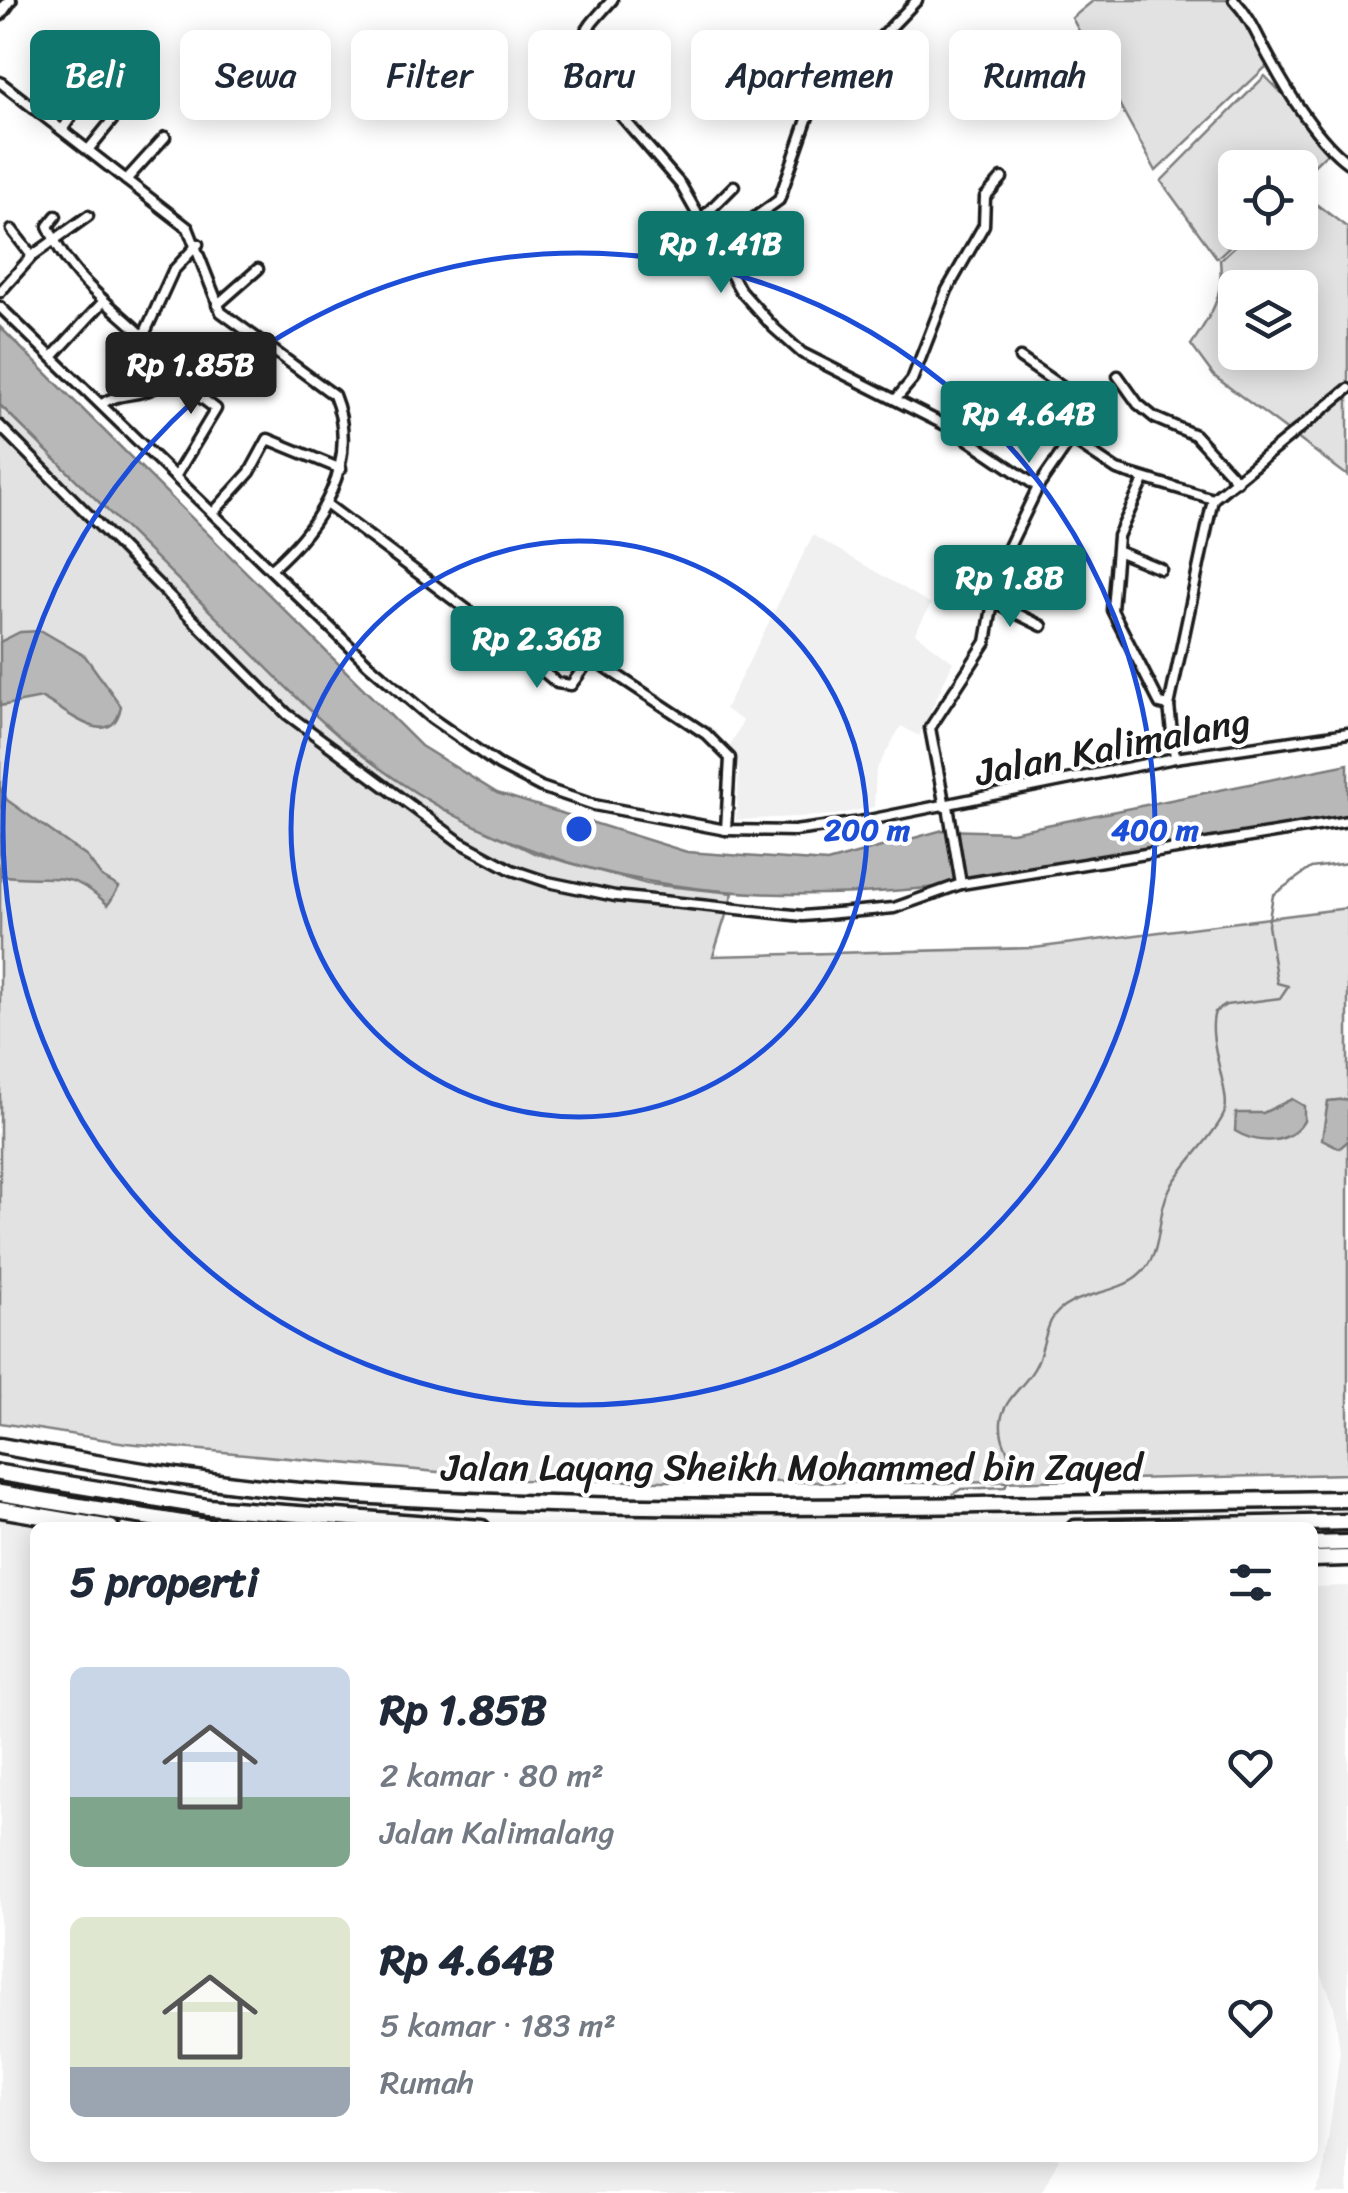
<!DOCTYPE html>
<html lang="id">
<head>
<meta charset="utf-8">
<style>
  body { margin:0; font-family:Sriracha,sans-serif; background:#f2f2f3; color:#1f2937; height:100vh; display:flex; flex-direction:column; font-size:38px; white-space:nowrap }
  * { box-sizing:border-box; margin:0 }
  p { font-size:32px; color:#747a83 }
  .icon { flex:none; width:55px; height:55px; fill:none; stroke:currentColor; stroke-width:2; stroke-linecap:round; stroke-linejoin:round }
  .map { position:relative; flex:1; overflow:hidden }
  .sheet { position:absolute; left:30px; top:1522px; width:1288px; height:640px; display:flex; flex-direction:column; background:#fff; border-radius:15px; box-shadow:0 5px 25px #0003 }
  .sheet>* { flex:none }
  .top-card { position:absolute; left:30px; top:30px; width:1290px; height:90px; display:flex; gap:20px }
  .controls { position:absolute; left:1218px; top:150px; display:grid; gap:20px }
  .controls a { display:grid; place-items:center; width:100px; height:100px; border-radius:15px; background:#fff; box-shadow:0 5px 25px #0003; font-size:50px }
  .price { position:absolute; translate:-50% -85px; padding:0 22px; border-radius:10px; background:#0f766e; color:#fff; font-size:32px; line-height:65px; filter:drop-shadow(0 2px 5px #0008) }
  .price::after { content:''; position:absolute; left:50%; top:60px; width:30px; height:22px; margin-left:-15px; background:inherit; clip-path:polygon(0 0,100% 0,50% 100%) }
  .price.on { background:#222; color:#fff }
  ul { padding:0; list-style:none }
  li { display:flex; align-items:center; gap:30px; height:250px; padding:0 40px }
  li span { display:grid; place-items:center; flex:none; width:280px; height:200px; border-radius:15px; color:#555 }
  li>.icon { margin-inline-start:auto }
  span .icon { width:120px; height:120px; fill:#fffc; stroke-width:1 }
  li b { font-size:42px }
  h2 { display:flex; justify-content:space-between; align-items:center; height:120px; padding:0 40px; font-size:42px }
  .tag { padding:0 35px; border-radius:15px; background:#fff; box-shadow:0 5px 25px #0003; font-size:35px; line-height:90px }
  .tag.on { background:#0f766e; color:#fff }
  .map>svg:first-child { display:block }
</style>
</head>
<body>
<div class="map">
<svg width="1348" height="2193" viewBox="0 0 1348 2193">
  <rect width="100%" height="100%" fill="#fff"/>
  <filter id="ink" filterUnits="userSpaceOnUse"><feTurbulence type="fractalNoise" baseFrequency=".01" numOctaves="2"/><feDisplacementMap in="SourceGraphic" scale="20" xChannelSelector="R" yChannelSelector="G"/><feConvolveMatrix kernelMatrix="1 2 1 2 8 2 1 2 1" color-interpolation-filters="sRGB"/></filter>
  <g filter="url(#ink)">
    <g fill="#f0f0f0">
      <path d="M 813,535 L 931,604 L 915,633 L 953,662 L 919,736 L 901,726 L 876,770 L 874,807 L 834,815 L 736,820 L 739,769 L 723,759 L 743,721 L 725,709 Z"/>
      <path d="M 0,1513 L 122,1527 L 35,1528 L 35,2158 L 1059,2158 L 1041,2193 L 0,2193 Z"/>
      <path d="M 1348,1586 L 1348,2193 L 1315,2193 L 1323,2177 L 1340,2052 L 1334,2006 L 1313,1953 L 1313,1587 Z"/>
    </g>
    <g fill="#e2e2e2" stroke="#7f7f7f" stroke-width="2.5" fill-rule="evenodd">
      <path d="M 1094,0 L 1228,0 L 1251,28 L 1268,65 L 1156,171 L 1072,18 Z"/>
      <path d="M 1265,76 L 1301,113 L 1327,153 L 1300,179 L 1300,168 L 1235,168 L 1235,232 L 1244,233 L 1217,258 L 1161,181 Z"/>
      <path d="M 1300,192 L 1348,228 L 1348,476 L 1214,376 L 1191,345 C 1211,315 1224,298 1220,260 L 1249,233 L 1300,232 ZM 1235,288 L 1300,288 L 1300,352 L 1235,352 Z"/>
      <path d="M 0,405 L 341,738 L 444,809 L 534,853 L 647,884 L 733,893 L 713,956 L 1034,948 L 1348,908 L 1348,1474 L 949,1483 L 524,1480 L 126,1443 L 0,1423 Z"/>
    </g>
    <g fill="#b8b8b8" stroke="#7a7a7a" stroke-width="2.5">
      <path d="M 0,327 L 421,746 L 497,793 L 687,852 L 827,862 L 943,830 L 1012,832 L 1348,764 L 1348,820 C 1005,877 636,988 340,737 C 297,701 259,659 219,620 C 146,548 73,476 0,405 Z"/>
      <path d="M 42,631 L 85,656 L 121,706 C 112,754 65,709 42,698 L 0,706 L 0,642 L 20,632 Z"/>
      <path d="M 0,787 L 7,800 L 87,857 L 102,877 L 119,887 L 108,905 C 66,864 49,884 0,875 Z"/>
      <path d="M 1292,1099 L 1304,1106 L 1304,1121 C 1289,1146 1256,1144 1235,1131 L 1236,1113 L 1263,1113 Z"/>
      <path d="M 1348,1099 L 1348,1141 L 1340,1148 L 1322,1139 L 1328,1101 Z"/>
    </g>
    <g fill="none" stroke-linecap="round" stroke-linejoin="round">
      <path stroke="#7a7a7a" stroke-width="2.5" d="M 953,1494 L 961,1489 L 1005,1487 C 1020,1453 999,1451 1001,1422 C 1003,1398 1027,1385 1036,1365 C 1043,1351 1044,1335 1051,1321 C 1065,1293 1113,1296 1137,1277 C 1166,1254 1154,1218 1170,1188 C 1184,1163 1215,1135 1224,1114 C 1233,1096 1205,1040 1215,1012 L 1226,1005 L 1280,998 L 1288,986 L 1277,983 L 1268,925 L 1273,895 L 1311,868 L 1348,863"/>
      <g stroke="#1c1c1c" stroke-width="15">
        <g id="minor">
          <path d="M 612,0 C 587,29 574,35 586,75 L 681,185 L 740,290 L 774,328 L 802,353 L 951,428 L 1038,487"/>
          <path d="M 1234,0 C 1252,19 1258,39 1271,61 C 1288,93 1319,142 1348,163"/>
          <path d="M 0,82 L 188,228 L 221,312 L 334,395 C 361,462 321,526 271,569"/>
          <path d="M 62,130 L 92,87"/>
          <path d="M 88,150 L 114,118"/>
          <path d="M 126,180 L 165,137"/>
          <path d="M 56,216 L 48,226 C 73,287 120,308 161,354 L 162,368 L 154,388 C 135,397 119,392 102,404"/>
          <path d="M 702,218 L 734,186"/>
          <path d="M 12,230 L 32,256"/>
          <path d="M 715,246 L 779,200 L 810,111 L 917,0"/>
          <path d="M 0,292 L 32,256 L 88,216"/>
          <path d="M 217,305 L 258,269"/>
          <path d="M 0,307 L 368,664 L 431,718 L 499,765 L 541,787 L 594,805 L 726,830 L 794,831 L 854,823 L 1175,758 L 1348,733"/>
          <path d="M 143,337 L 173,271 L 198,244"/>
          <path d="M 53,356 L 102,303"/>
          <path d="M 1020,358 L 1085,403 L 1086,408 L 1071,439"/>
          <path d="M 162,368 L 216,409 L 175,477"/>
          <path d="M 1118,376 L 1138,404 L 1155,418 L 1195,435 L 1237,481"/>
          <path d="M 896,399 L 912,380 L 947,290 L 984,225 L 985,197 L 1002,178"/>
          <path d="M 0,426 L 287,714 L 460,842 L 512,870 L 548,882 L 615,896 L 803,916 L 894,908 L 961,884 L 1348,821"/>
          <path d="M 1144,480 L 1118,536 L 1112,610 L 1160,704 L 1169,706"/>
          <path d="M 326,504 L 498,633 L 557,683 L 571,685 L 588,662 L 597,662 L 706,734 L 730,758 L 726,830"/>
          <path d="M 213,513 L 250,472 L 268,439 L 341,469"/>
          <path d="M 1119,552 L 1161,569"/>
          <path d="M 993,602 L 1042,626"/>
          <path d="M 1175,758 L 1169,706 L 1213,499"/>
          <path d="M 948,806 L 961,884"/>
          <path d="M 945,807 L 930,728 L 986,642 L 993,602 L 992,582 L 1038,487 L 1071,439 L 1117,470 L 1213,499 L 1348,389"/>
        </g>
      </g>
      <g stroke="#1c1c1c" stroke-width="18">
        <path id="secondary" d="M 0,14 L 10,0"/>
      </g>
      <g stroke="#1c1c1c" stroke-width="21">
        <g id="motorway">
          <path d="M 0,1446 C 104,1465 209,1484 314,1492 C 658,1518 1004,1503 1348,1499"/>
          <path d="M 0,1473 L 208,1507 L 482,1528"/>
          <path d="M 0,1493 L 212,1528"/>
          <path d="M 0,1509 L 111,1528"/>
          <path d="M 1075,1528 L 1348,1522"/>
          <path d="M 1312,1544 L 1348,1543"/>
          <path d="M 1312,1559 L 1348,1558"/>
        </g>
      </g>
      <use href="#minor" stroke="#fff" stroke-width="8"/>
      <use href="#secondary" stroke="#fff" stroke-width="10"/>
      <use href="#motorway" stroke="#fff" stroke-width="14"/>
    </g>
  </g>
  <g fill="none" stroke="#1d4ed8" stroke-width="5">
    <circle cx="579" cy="829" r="288"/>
    <circle cx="579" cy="829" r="576"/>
  </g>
  <g text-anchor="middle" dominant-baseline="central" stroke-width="8" stroke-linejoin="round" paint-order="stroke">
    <g font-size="38" fill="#1c1c1c" stroke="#fff">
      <text transform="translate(1113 747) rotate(-11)">Jalan Kalimalang</text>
      <text x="792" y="1467">Jalan Layang Sheikh Mohammed bin Zayed</text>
    </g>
  </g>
  <circle cx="579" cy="829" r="15" fill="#1d4ed8" stroke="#fff" stroke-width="5"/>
  <g font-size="30" text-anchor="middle" font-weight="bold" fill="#1d4ed8" stroke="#fff" stroke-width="8" stroke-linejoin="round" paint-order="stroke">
    <text x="867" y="840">200 m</text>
    <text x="1155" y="840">400 m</text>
  </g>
</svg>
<div class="controls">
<a><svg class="icon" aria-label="locate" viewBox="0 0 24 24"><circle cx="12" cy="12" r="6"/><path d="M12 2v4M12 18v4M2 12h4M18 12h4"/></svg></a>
<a><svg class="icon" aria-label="layers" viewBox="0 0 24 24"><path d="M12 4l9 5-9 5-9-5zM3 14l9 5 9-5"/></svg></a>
</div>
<b class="price" style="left:721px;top:296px">Rp 1.41B</b>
<b class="price on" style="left:191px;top:417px">Rp 1.85B</b>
<b class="price" style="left:1029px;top:466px">Rp 4.64B</b>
<b class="price" style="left:1010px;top:630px">Rp 1.8B</b>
<b class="price" style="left:537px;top:691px">Rp 2.36B</b>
<div class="top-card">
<a class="tag on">Beli</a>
<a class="tag">Sewa</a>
<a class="tag">Filter</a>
<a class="tag">Baru</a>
<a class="tag">Apartemen</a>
<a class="tag">Rumah</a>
</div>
<section class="sheet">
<h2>5 properti<svg class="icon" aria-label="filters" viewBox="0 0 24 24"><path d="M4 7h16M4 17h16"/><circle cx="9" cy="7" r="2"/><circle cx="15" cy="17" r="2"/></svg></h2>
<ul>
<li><span style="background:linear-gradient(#c9d6e8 65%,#7fa58c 0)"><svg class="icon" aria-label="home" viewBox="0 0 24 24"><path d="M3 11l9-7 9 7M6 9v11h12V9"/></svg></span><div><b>Rp 1.85B</b><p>2 kamar · 80 m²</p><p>Jalan Kalimalang</p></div><svg class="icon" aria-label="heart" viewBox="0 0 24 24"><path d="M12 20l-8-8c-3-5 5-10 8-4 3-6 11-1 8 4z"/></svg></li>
<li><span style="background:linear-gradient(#dfe7d0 75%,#9aa5b1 0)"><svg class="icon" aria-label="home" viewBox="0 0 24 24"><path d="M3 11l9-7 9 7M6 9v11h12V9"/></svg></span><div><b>Rp 4.64B</b><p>5 kamar · 183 m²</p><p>Rumah</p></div><svg class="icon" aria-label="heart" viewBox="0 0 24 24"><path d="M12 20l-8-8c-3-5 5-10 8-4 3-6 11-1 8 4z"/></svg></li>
</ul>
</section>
</div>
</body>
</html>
